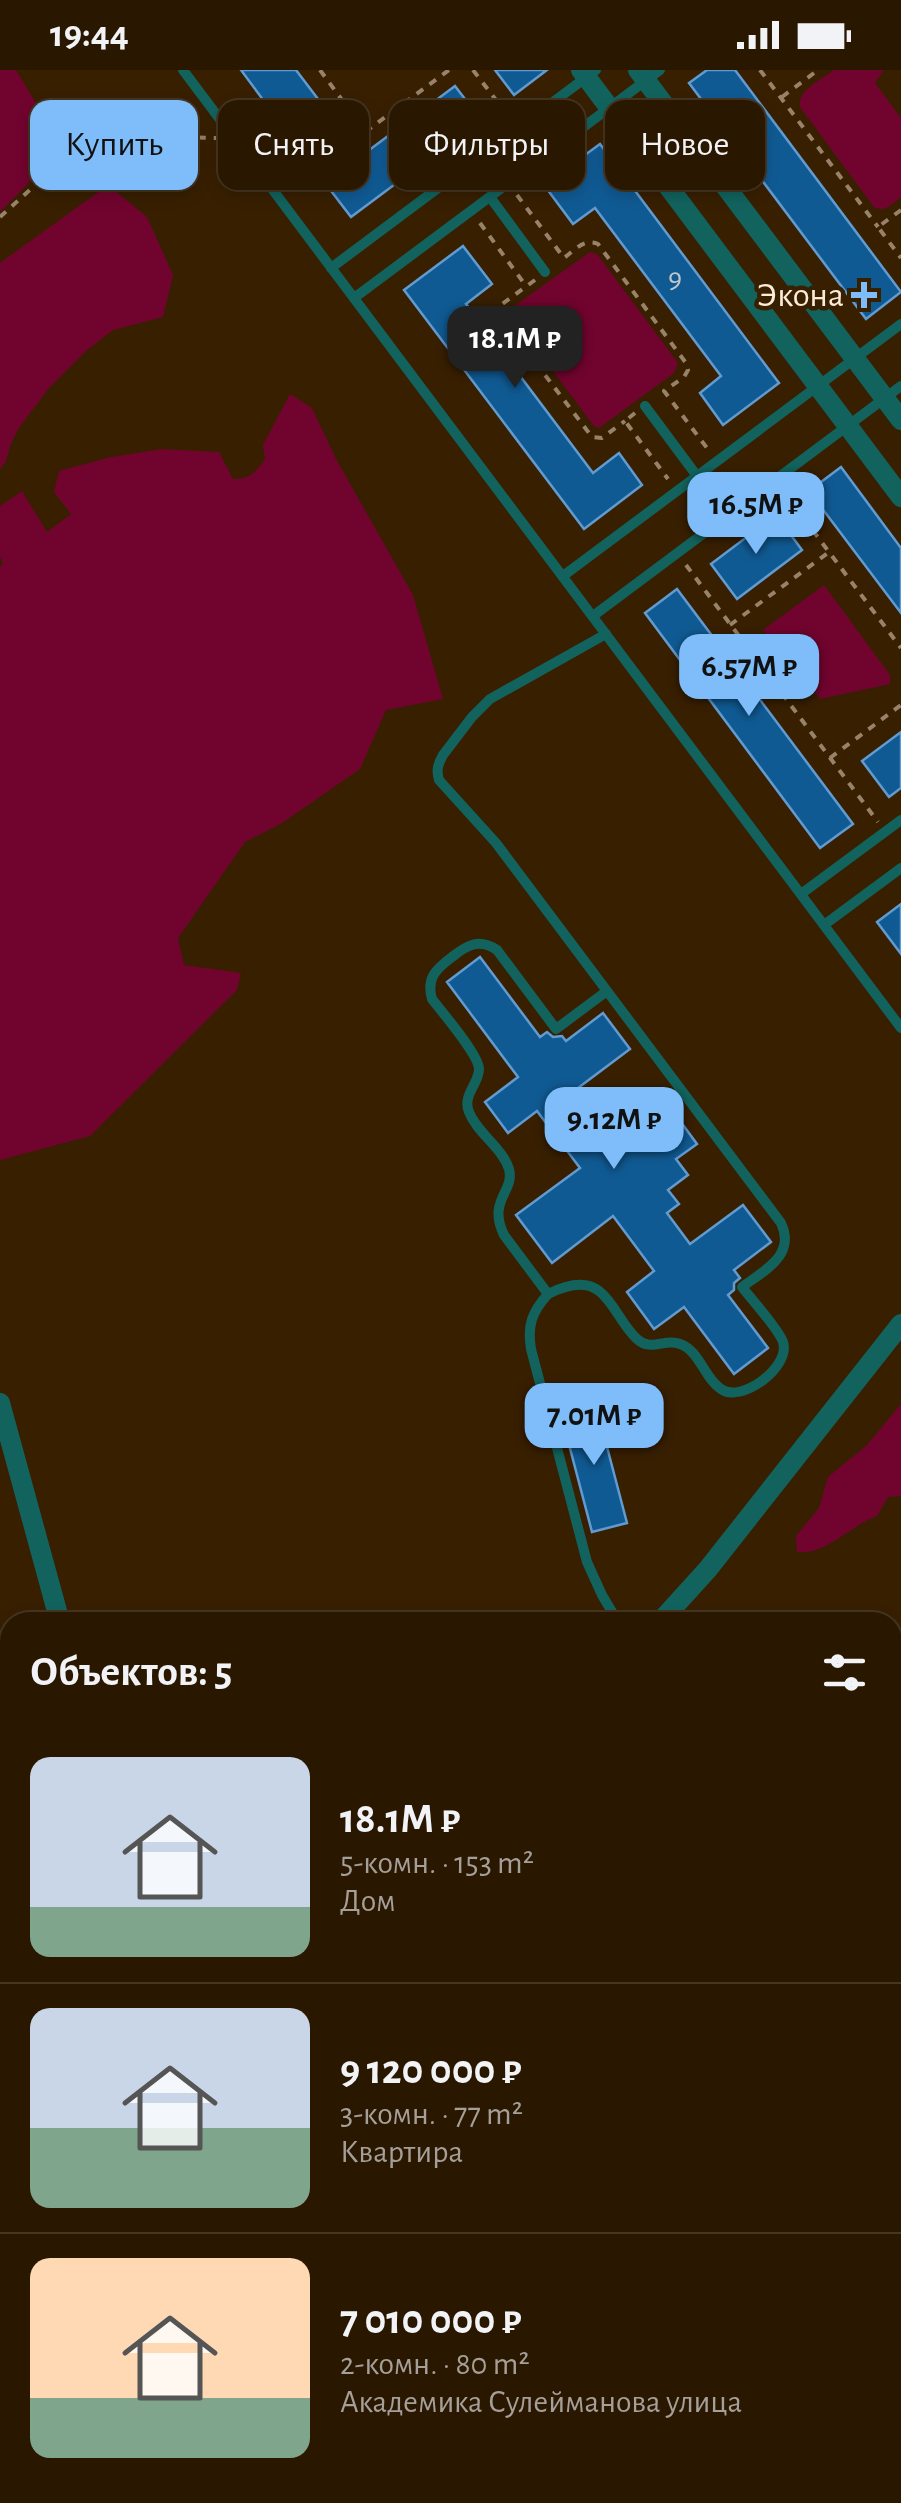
<!DOCTYPE html>
<html lang="ru">
<head>
<meta charset="utf-8">
<style>
  body { margin:0; font-family:"Alegreya Sans",sans-serif; background:#32200a; color:#f1f3f6; height:100vh; display:flex; flex-direction:column; font-size:38px; white-space:nowrap }
  * { box-sizing:border-box; margin:0 }
  p { font-size:32px; color:#a59f99 }
  .icon { flex:none; width:55px; height:55px; fill:none; stroke:currentColor; stroke-width:2; stroke-linecap:round; stroke-linejoin:round }
  .map { position:relative; flex:1; overflow:hidden }
  .panel { position:absolute; left:0px; top:1542px; width:902px; height:892px; display:flex; flex-direction:column; background:#2a1700; border-radius:30px 30px 0 0; box-shadow:0 5px 15px #0003,0 0 0 2px #463622 }
  .panel>* { flex:none }
  .guide { position:absolute; left:30px; top:30px; width:842px; height:90px; display:flex; gap:20px }
  .price { position:absolute; translate:-50% -85px; padding:0 22px; border-radius:20px; background:#7ebdf9; color:#111; font-size:32px; line-height:65px; filter:drop-shadow(0 2px 5px #0008) }
  .price::after { content:''; position:absolute; left:50%; top:60px; width:30px; height:22px; margin-left:-15px; background:inherit; clip-path:polygon(0 0,100% 0,50% 100%) }
  .price.current { background:#222; color:#fff }
  ul { padding:0; list-style:none }
  li { display:flex; align-items:center; gap:30px; height:250px; padding:0 30px }
  li+li { border-top:2px solid #463622 }
  li span { display:grid; place-items:center; flex:none; width:280px; height:200px; border-radius:20px; color:#555 }
  li>.icon { margin-inline-start:auto }
  span .icon { width:120px; height:120px; fill:#fffc; stroke-width:1 }
  li b { font-size:42px }
  h2 { display:flex; justify-content:space-between; align-items:center; height:120px; padding:0 30px; font-size:42px }
  .chip { padding:0 35px; border-radius:20px; background:#2a1700; box-shadow:0 5px 15px #0003,0 0 0 2px #463622; font-size:35px; line-height:90px }
  .chip.current { background:#7ebdf9; color:#111 }
  .status { display:flex; justify-content:space-between; align-items:center; height:70px; padding:0 50px; background:#2a1700; direction:ltr }
  .status svg { height:28px; fill:currentColor }
  .map>svg:first-child { display:block }
</style>
</head>
<body>
<div class="status"><b>19:44</b><svg viewBox="0 0 49 12"><path d="M0 12V9h3v3zM5 12V6h3v6zM10 12V3h3v9zM15 12V0h3v12zM26 1h20v11H26zM47 4h2v5h-2z"/></svg></div>
<div class="map">
<svg width="901" height="2433" viewBox="0 0 901 2433">
  <rect width="100%" height="100%" fill="#381f00"/>
  <path fill="#442704" d="M 0,1586 L 10,1623 L 10,2425 L 227,2425 L 230,2433 L 0,2433 Z"/>
  <g fill="#71042e">
    <path d="M 0,0 L 16,0 L 63,78 L 0,142 Z"/>
    <path d="M 834,0 L 884,0 L 875,13 L 901,48 L 901,127 C 892,134 885,143 874,137 L 800,37 C 797,20 821,10 834,0 Z"/>
    <path d="M 108,115 L 147,147 L 173,205 L 163,247 L 113,260 L 86,281 L 49,318 L 18,359 L 10,376 L 6,391 L 0,399 L 0,193 Z"/>
    <path d="M 590,182 L 597,184 L 678,293 L 674,303 L 599,358 L 594,356 L 511,245 L 513,237 Z"/>
    <path d="M 290,324 L 312,338 L 336,389 L 413,525 L 443,629 L 386,640 L 360,699 L 282,753 L 245,772 L 178,868 L 184,895 L 241,903 L 237,920 L 90,1066 L 0,1090 L 0,497 L 3,493 L 0,487 L 0,436 L 22,421 L 47,462 L 71,444 L 54,422 L 59,401 L 111,387 L 162,379 L 219,382 L 233,409 C 250,409 256,402 265,389 L 263,375 Z"/>
    <path d="M 824,515 L 890,605 L 890,614 L 820,629 L 803,606 L 799,608 L 763,560 Z"/>
    <path d="M 901,1334 L 901,1426 L 888,1427 L 877,1446 C 851,1455 825,1486 797,1482 L 796,1466 L 819,1438 L 828,1407 L 867,1375 Z"/>
    <path d="M 893,1976 L 901,1978 L 901,2204 L 893,2213 Z"/>
  </g>
  <g fill="#105a93" stroke="#619bd0" stroke-width="2.5">
    <path d="M 241,0 L 296,0 L 340,58 L 304,85 Z"/>
    <path d="M 495,0 L 547,0 L 514,25 Z"/>
    <path d="M 707,0 L 735,0 L 901,222 L 866,249 L 689,13 Z"/>
    <path d="M 455,16 L 481,50 L 351,147 L 325,113 Z"/>
    <path d="M 600,74 L 779,313 L 723,355 L 700,323 L 721,306 L 595,138 L 573,154 L 544,115 Z"/>
    <path d="M 463,176 L 492,214 L 466,234 L 593,403 L 619,383 L 642,415 L 584,459 L 404,220 Z"/>
    <path d="M 841,397 L 901,478 L 901,543 L 809,421 Z"/>
    <path d="M 776,445 L 802,480 L 737,529 L 711,494 Z"/>
    <path d="M 677,519 L 853,754 L 820,778 L 645,543 Z"/>
    <path d="M 901,662 L 901,718 L 889,727 L 862,691 Z"/>
    <path d="M 901,834 L 901,884 L 877,852 Z"/>
    <path d="M 480,887 L 540,967 L 547,962 L 553,967 L 562,966 L 566,971 L 603,943 L 630,979 L 578,1018 L 626,1081 L 675,1044 L 697,1074 L 676,1089 L 688,1105 L 668,1120 L 679,1134 L 667,1143 L 690,1174 L 743,1135 L 771,1172 L 734,1200 L 740,1208 L 734,1213 L 734,1220 L 728,1225 L 768,1278 L 734,1304 L 684,1237 L 654,1259 L 627,1222 L 654,1201 L 613,1146 L 552,1193 L 516,1145 L 580,1098 L 537,1041 L 508,1063 L 485,1032 L 518,1007 L 447,912 Z"/>
    <path d="M 596,1335 L 627,1453 L 592,1462 L 561,1344 Z"/>
  </g>
  <g fill="none" stroke-linecap="round" stroke-linejoin="round">
    <g stroke="#98836a" stroke-width="4" stroke-dasharray="8 8" stroke-linecap="butt">
      <path d="M 320,0 L 364,60"/>
      <path d="M 473,0 L 509,47"/>
      <path d="M 760,0 L 878,157"/>
      <path d="M 782,27 L 818,0"/>
      <path d="M 288,119 L 449,0"/>
      <path d="M 517,125 L 564,188 C 575,180 584,168 598,174 L 686,293 L 688,300 L 684,307 L 664,321 L 710,382"/>
      <path d="M 901,140 L 878,157 L 901,188"/>
      <path d="M 0,147 L 65,88 L 84,79 L 124,69 L 147,66 L 217,68"/>
      <path d="M 480,153 L 526,216"/>
      <path d="M 535,210 L 501,235 L 499,240 L 501,247 L 592,367 L 602,368 L 625,351"/>
      <path d="M 635,343 L 625,351 L 668,409"/>
      <path d="M 784,422 L 901,578"/>
      <path d="M 686,495 L 878,752"/>
      <path d="M 730,555 L 829,482"/>
      <path d="M 830,688 L 901,635"/>
      <path d="M 645,2425 L 647,2433"/>
    </g>
    <g stroke="#12635e" stroke-width="10">
      <path d="M 183,0 L 901,958"/>
      <path d="M 490,127 L 545,202"/>
      <path d="M 331,198 L 596,0"/>
      <path d="M 354,228 L 660,0"/>
      <path d="M 645,336 L 697,406"/>
      <path d="M 563,506 L 901,254"/>
      <path d="M 593,546 L 901,316"/>
      <path d="M 606,564 L 490,629 L 472,647 L 443,685 C 438,694 436,700 439,710 L 496,773 L 781,1153 C 796,1185 765,1200 742,1217 C 752,1230 778,1258 783,1272 C 791,1297 741,1334 721,1319 C 704,1308 700,1281 680,1274 C 665,1268 651,1282 637,1269 C 622,1256 614,1232 599,1221 C 584,1209 562,1217 548,1224 L 504,1165 C 487,1130 515,1122 509,1099 C 502,1077 477,1063 469,1042 C 462,1025 479,1014 479,999 C 479,985 442,942 432,929 C 426,908 436,899 452,887 C 467,875 479,868 497,880 L 556,959 L 607,921"/>
      <path d="M 801,824 L 901,750"/>
      <path d="M 824,855 L 901,798"/>
      <path d="M 548,1224 C 532,1242 527,1255 531,1279 L 587,1492 L 602,1525 L 618,1552"/>
      <path d="M 56,2433 L 85,2425"/>
    </g>
    <g stroke="#12635e" stroke-width="20">
      <path d="M 581,0 L 901,427"/>
      <path d="M 638,0 L 901,350"/>
      <path d="M 0,1333 L 60,1552"/>
      <path d="M 660,1552 L 708,1499 L 901,1254"/>
      <path d="M 0,1666 L 10,1671"/>
      <path d="M 0,1738 L 10,1733"/>
      <path d="M 688,2425 L 690,2433"/>
    </g>
  </g>
  <path fill="#7ebdf9" stroke="#381f00" stroke-width="4" d="M859 210h10v10h10v10h-10v10h-10v-10h-10v-10h10z"/>
  <g text-anchor="middle" dominant-baseline="central" stroke-width="9" stroke-linejoin="round" paint-order="stroke">
    <g font-size="30" fill="#c1c7c8">
      <text x="675" y="209">9</text>
    </g>
    <g font-size="35" fill="#fcebd9" stroke="#381f00" text-anchor="end">
      <text x="844" y="225">Экона</text>
    </g>
  </g>
</svg>
<b class="price current" style="left:515px;top:321px">18.1M ₽</b>
<b class="price" style="left:756px;top:487px">16.5M ₽</b>
<b class="price" style="left:749px;top:649px">6.57M ₽</b>
<b class="price" style="left:614px;top:1102px">9.12M ₽</b>
<b class="price" style="left:594px;top:1398px">7.01M ₽</b>
<div class="guide">
<a class="chip current">Купить</a>
<a class="chip">Снять</a>
<a class="chip">Фильтры</a>
<a class="chip">Новое</a>
</div>
<section class="panel">
<h2>Объектов: 5<svg class="icon" aria-label="filters" viewBox="0 0 24 24"><path d="M4 7h16M4 17h16"/><circle cx="9" cy="7" r="2"/><circle cx="15" cy="17" r="2"/></svg></h2>
<ul>
<li><span style="background:linear-gradient(#c9d6e8 75%,#7fa58c 0)"><svg class="icon" aria-label="home" viewBox="0 0 24 24"><path d="M3 11l9-7 9 7M6 9v11h12V9"/></svg></span><div><b>18.1M ₽</b><p>5-комн. · 153 m²</p><p>Дом</p></div></li>
<li><span style="background:linear-gradient(#c9d6e8 60%,#7fa58c 0)"><svg class="icon" aria-label="home" viewBox="0 0 24 24"><path d="M3 11l9-7 9 7M6 9v11h12V9"/></svg></span><div><b>9 120 000 ₽</b><p>3-комн. · 77 m²</p><p>Квартира</p></div></li>
<li><span style="background:linear-gradient(#ffd9b3 70%,#7fa58c 0)"><svg class="icon" aria-label="home" viewBox="0 0 24 24"><path d="M3 11l9-7 9 7M6 9v11h12V9"/></svg></span><div><b>7 010 000 ₽</b><p>2-комн. · 80 m²</p><p>Академика Сулейманова улица</p></div></li>
</ul>
</section>
</div>
</body>
</html>
